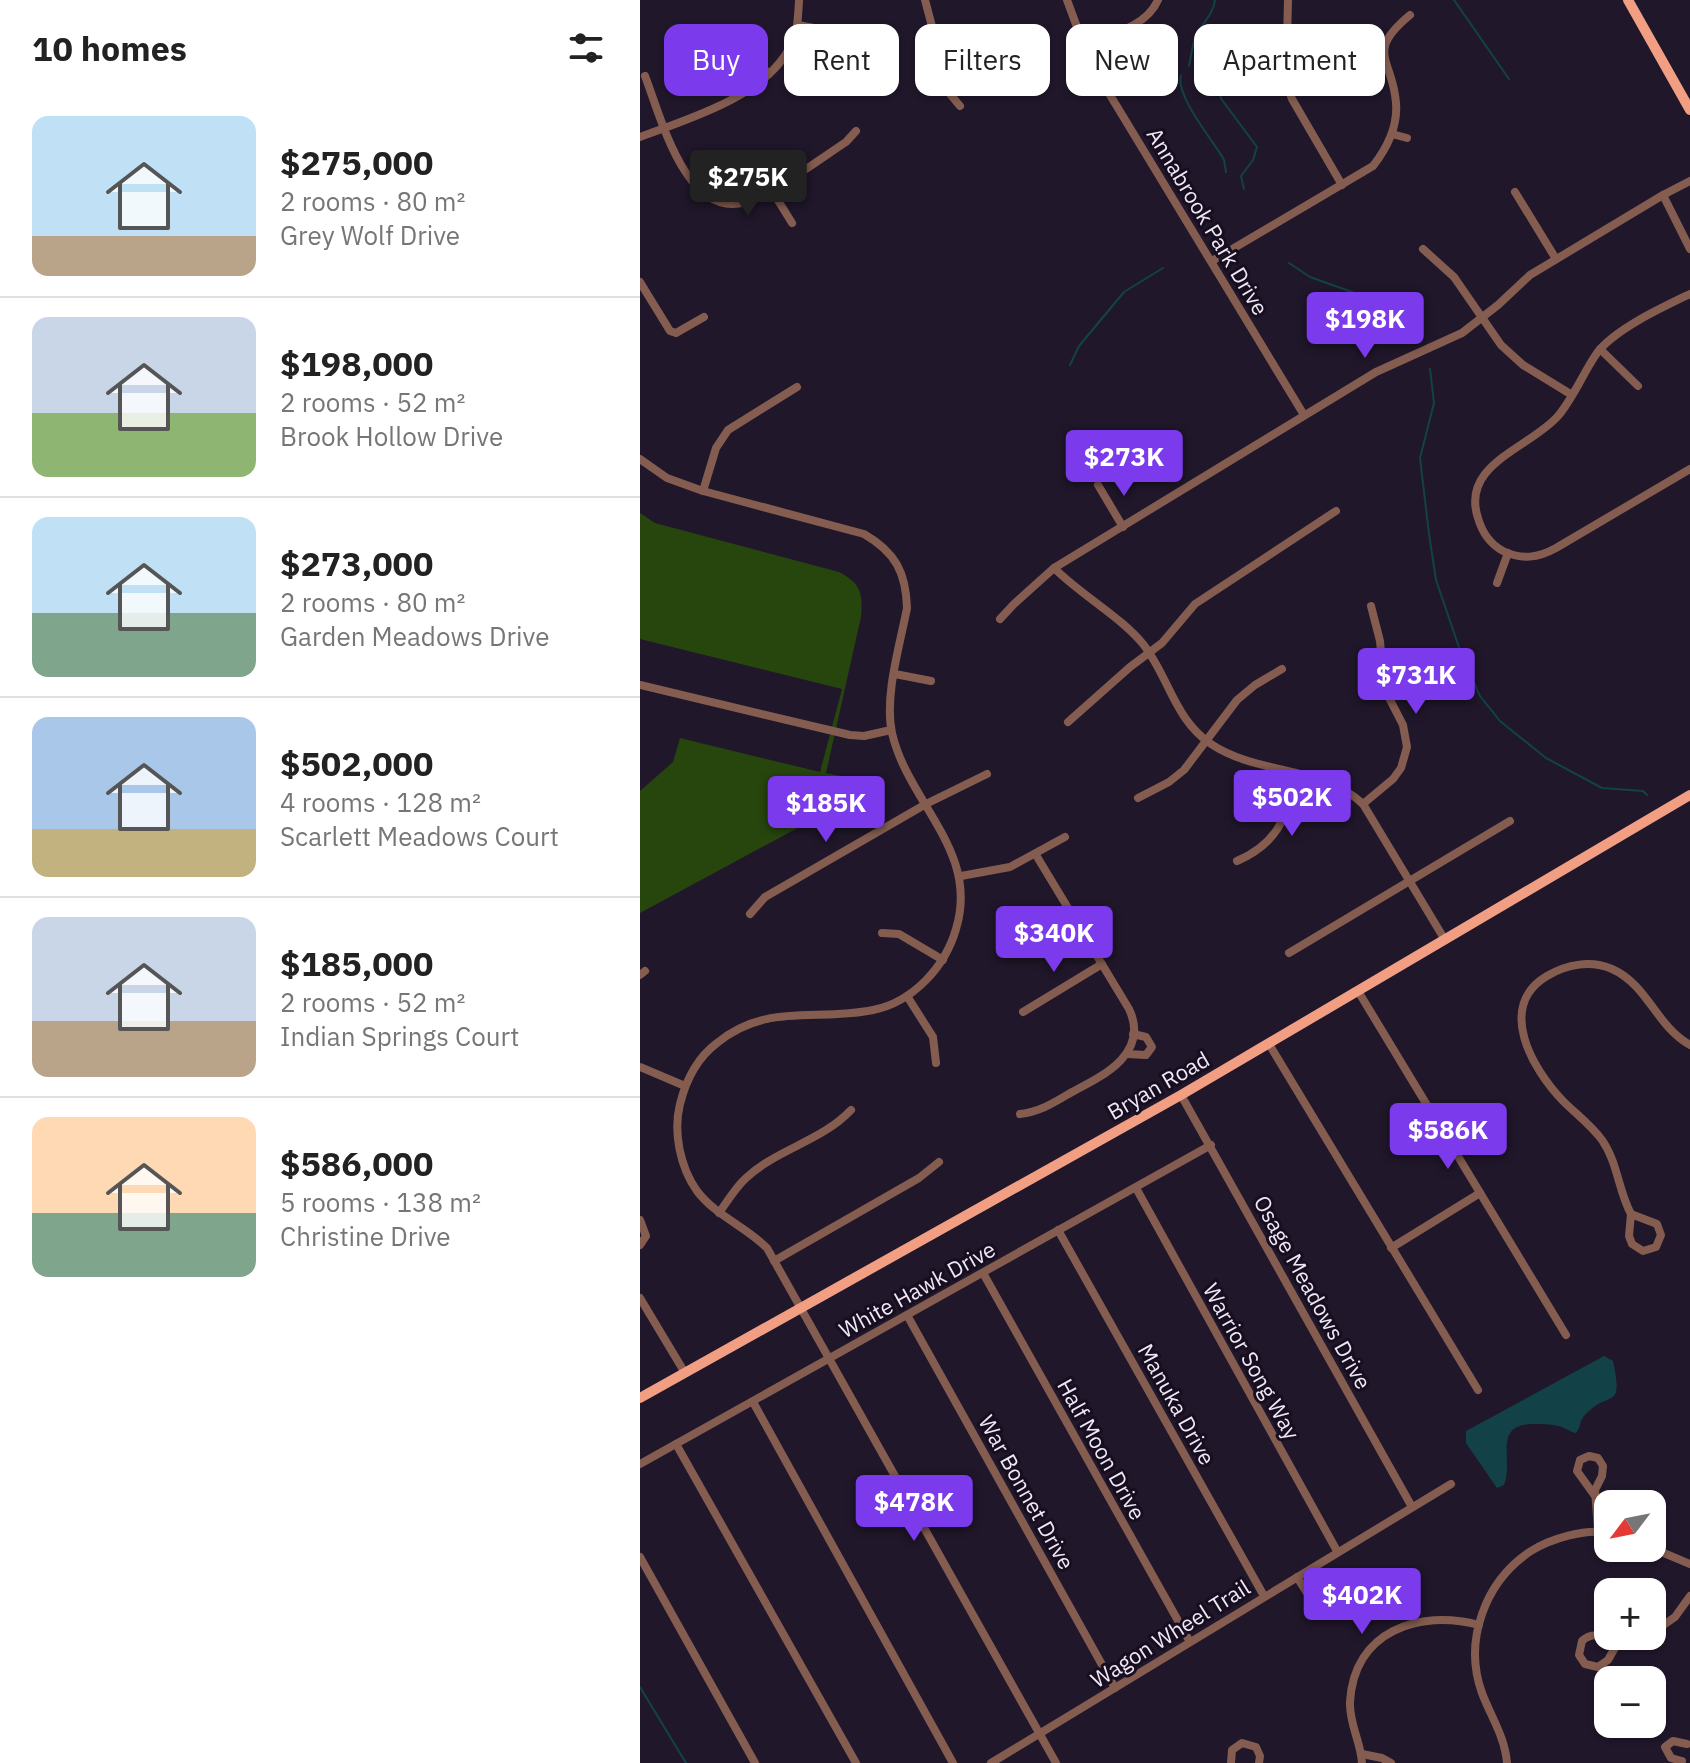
<!DOCTYPE html>
<html lang="en">
<head>
<meta charset="utf-8">
<style>
  body { margin:0; font-family:"IBM Plex Sans",sans-serif; background:#f6f6f6; color:#222; height:100vh; display:flex; flex-direction:column; font-size:30px; white-space:nowrap }
  * { box-sizing:border-box; margin:0 }
  p { font-size:26px; color:#767676 }
  .icon { flex:none; width:44px; height:44px; fill:none; stroke:currentColor; stroke-width:2; stroke-linecap:round; stroke-linejoin:round }
  .map { position:relative; flex:1; overflow:hidden }
  .details { display:flex; flex-direction:column; background:#fff; width:640px }
  .details>* { flex:none }
  .banner { position:absolute; left:24px; top:24px; width:760px; height:72px; display:flex; gap:16px }
  .needle { width:52px; rotate:238deg }
  .buttons { position:absolute; left:954px; top:1490px; display:grid; gap:16px }
  .buttons a { display:grid; place-items:center; width:72px; height:72px; border-radius:16px; background:#fff; box-shadow:0 2px 6px #0004; font-size:40px }
  .price { position:absolute; translate:-50% -68px; padding:0 18px; border-radius:8px; background:#7c3aed; color:#fff; font-size:26px; line-height:52px; filter:drop-shadow(0 2px 4px #0008) }
  .price::after { content:''; position:absolute; left:50%; top:48px; width:24px; height:18px; margin-left:-12px; background:inherit; clip-path:polygon(0 0,100% 0,50% 100%) }
  .price.active { background:#222; color:#fff }
  ul { padding:0; list-style:none }
  li { display:flex; align-items:center; gap:24px; height:200px; padding:0 32px }
  li+li { border-top:2px solid #e0e0e0 }
  li span { display:grid; place-items:center; flex:none; width:224px; height:160px; border-radius:16px; color:#555 }
  li>.icon { margin-inline-start:auto }
  span .icon { width:96px; height:96px; fill:#fffc; stroke-width:1 }
  li b { font-size:34px }
  h2 { display:flex; justify-content:space-between; align-items:center; height:96px; padding:0 32px; font-size:34px }
  .tag { padding:0 28px; border-radius:16px; background:#fff; box-shadow:0 2px 6px #0004; font-size:28px; line-height:72px }
  .tag.active { background:#7c3aed; color:#fff }
  main { display:flex; flex:1; min-height:0 }
  .map>svg:first-child { display:block }
</style>
</head>
<body>
<main>
<section class="details">
<h2>10 homes<svg class="icon" aria-label="filters" viewBox="0 0 24 24"><path d="M4 7h16M4 17h16"/><circle cx="9" cy="7" r="2"/><circle cx="15" cy="17" r="2"/></svg></h2>
<ul>
<li><span style="background:linear-gradient(#bfe0f5 75%,#b9a48a 0)"><svg class="icon" aria-label="home" viewBox="0 0 24 24"><path d="M3 11l9-7 9 7M6 9v11h12V9"/></svg></span><div><b>$275,000</b><p>2 rooms · 80 m²</p><p>Grey Wolf Drive</p></div></li>
<li><span style="background:linear-gradient(#c9d6e8 60%,#8fb573 0)"><svg class="icon" aria-label="home" viewBox="0 0 24 24"><path d="M3 11l9-7 9 7M6 9v11h12V9"/></svg></span><div><b>$198,000</b><p>2 rooms · 52 m²</p><p>Brook Hollow Drive</p></div></li>
<li><span style="background:linear-gradient(#bfe0f5 60%,#7fa58c 0)"><svg class="icon" aria-label="home" viewBox="0 0 24 24"><path d="M3 11l9-7 9 7M6 9v11h12V9"/></svg></span><div><b>$273,000</b><p>2 rooms · 80 m²</p><p>Garden Meadows Drive</p></div></li>
<li><span style="background:linear-gradient(#a9c7e8 70%,#c2b280 0)"><svg class="icon" aria-label="home" viewBox="0 0 24 24"><path d="M3 11l9-7 9 7M6 9v11h12V9"/></svg></span><div><b>$502,000</b><p>4 rooms · 128 m²</p><p>Scarlett Meadows Court</p></div></li>
<li><span style="background:linear-gradient(#c9d6e8 65%,#b9a48a 0)"><svg class="icon" aria-label="home" viewBox="0 0 24 24"><path d="M3 11l9-7 9 7M6 9v11h12V9"/></svg></span><div><b>$185,000</b><p>2 rooms · 52 m²</p><p>Indian Springs Court</p></div></li>
<li><span style="background:linear-gradient(#ffd9b3 60%,#7fa58c 0)"><svg class="icon" aria-label="home" viewBox="0 0 24 24"><path d="M3 11l9-7 9 7M6 9v11h12V9"/></svg></span><div><b>$586,000</b><p>5 rooms · 138 m²</p><p>Christine Drive</p></div></li>
</ul>
</section>
<div class="map">
<svg width="1050" height="1763" viewBox="0 0 1050 1763">
  <rect width="100%" height="100%" fill="#20172a"/>
  <path fill="#27460d" d="M 0,513 L 15,523 L 199,572 C 221,584 223,592 221,617 L 186,773 L 216,779 L 226,791 L 0,913 L 0,791 L 33,762 L 40,738 L 180,772 L 202,689 L 0,639 Z"/>
  <path fill="#124248" d="M 964,1356 L 973,1361 C 984,1413 969,1388 944,1416 C 939,1422 941,1427 936,1433 C 929,1432 926,1427 918,1426 C 910,1424 901,1424 892,1424 C 852,1425 874,1460 864,1485 L 857,1488 L 826,1443 L 826,1431 Z"/>
  <g fill="none" stroke-linecap="round" stroke-linejoin="round">
    <g stroke="#124248" stroke-width="2">
      <path d="M 575,0 C 573,18 556,27 553,45 L 563,57 L 582,100 L 617,147 L 613,160 L 601,176 L 604,189"/>
      <path d="M 814,0 L 869,79"/>
      <path d="M 549,66 L 553,45"/>
      <path d="M 541,75 C 535,96 573,140 584,160 L 586,172"/>
      <path d="M 649,263 L 670,277 L 754,307 L 773,334"/>
      <path d="M 430,365 L 439,346 L 484,292 L 523,268"/>
      <path d="M 790,369 L 794,403 L 780,458 L 789,534 L 796,580 L 823,659 L 840,696 L 860,721 L 906,758 L 962,788 L 1003,791 L 1007,795"/>
      <path d="M 0,1687 L 46,1763"/>
    </g>
    <g stroke="#855d50" stroke-width="8">
      <path d="M 285,0 L 310,94 L 320,106"/>
      <path d="M 427,0 L 450,62 L 664,415"/>
      <path d="M 648,0 L 646,82 L 652,99 L 702,185"/>
      <path d="M 158,25 L 190,31"/>
      <path d="M 442,46 C 468,35 506,28 518,0"/>
      <path d="M 107,51 L 129,74"/>
      <path d="M 5,76 C 21,117 46,220 106,202 C 133,194 180,159 206,142 L 216,131"/>
      <path d="M 752,134 L 767,138"/>
      <path d="M 0,137 C 48,119 123,97 149,49 C 158,34 158,17 159,0"/>
      <path d="M 131,189 L 152,223"/>
      <path d="M 875,192 L 916,259"/>
      <path d="M 1023,195 L 1050,249"/>
      <path d="M 783,249 L 814,277 L 861,345 L 883,365 L 932,395"/>
      <path d="M 572,261 L 733,166 C 747,148 758,127 756,103 C 753,59 724,53 770,15"/>
      <path d="M 0,282 L 30,331 L 36,333 L 64,317"/>
      <path d="M 1050,294 C 1023,307 975,329 957,353 C 943,373 934,397 918,416 C 890,448 820,464 838,518 C 842,532 850,544 863,551 C 882,560 898,558 916,548 L 1050,469"/>
      <path d="M 960,349 L 998,386"/>
      <path d="M 0,459 L 27,478 L 63,491 L 224,534 C 255,552 266,572 267,608 C 260,645 244,696 252,733 C 268,803 340,851 316,929 C 305,967 273,1002 233,1010 C 176,1022 127,1002 77,1043 C 57,1058 46,1080 40,1104 C 33,1132 40,1167 57,1191 C 76,1216 105,1226 127,1248 L 416,1763"/>
      <path d="M 458,485 L 483,527"/>
      <path d="M 63,491 L 76,448 L 88,430 L 157,387"/>
      <path d="M 414,568 C 441,595 481,617 503,644 C 529,677 534,719 571,744 C 617,775 683,766 723,804 L 805,940"/>
      <path d="M 857,583 L 868,553"/>
      <path d="M 360,619 L 374,604 L 414,568 L 736,372 L 822,333 L 858,305 L 890,275 L 1023,195 L 1050,181"/>
      <path d="M 255,674 L 291,681"/>
      <path d="M 0,685 L 210,735 L 224,736 L 251,730"/>
      <path d="M 428,722 L 490,667 L 522,643 L 555,604 L 696,511"/>
      <path d="M 498,798 L 529,782 L 544,770 L 597,700 L 615,685 L 642,669"/>
      <path d="M 723,804 L 753,779 L 761,768 L 767,747 L 763,725 L 744,688 L 740,641 L 731,606"/>
      <path d="M 597,861 C 640,842 645,817 658,775"/>
      <path d="M 321,876 L 370,867 L 425,837"/>
      <path d="M 110,914 L 125,897 L 286,804 L 347,774"/>
      <path d="M 242,933 L 259,934 L 303,960"/>
      <path d="M 649,953 L 870,821"/>
      <path d="M 0,975 L 5,971"/>
      <path d="M 718,991 L 926,1335"/>
      <path d="M 267,996 L 293,1037 L 296,1063"/>
      <path d="M 383,1012 L 462,964"/>
      <path d="M 629,1044 L 838,1390"/>
      <path d="M 487,1054 L 506,1055 L 512,1047 L 506,1037 L 493,1034"/>
      <path d="M 0,1067 L 45,1086"/>
      <path d="M 541,1095 L 772,1507"/>
      <path d="M 380,1114 C 400,1112 415,1102 432,1092 C 463,1076 510,1053 489,1009 L 396,855"/>
      <path d="M 496,1188 L 697,1551"/>
      <path d="M 79,1213 C 87,1202 95,1188 106,1178 C 137,1149 182,1141 211,1110"/>
      <path d="M 991,1214 C 978,1190 978,1163 962,1140 C 951,1125 936,1114 923,1101 C 892,1069 856,1006 907,976 C 927,964 951,960 972,969 C 1008,985 1016,1026 1050,1045"/>
      <path d="M 991,1214 L 1017,1224 L 1021,1235 L 1016,1247 L 1003,1251 L 992,1244 L 989,1236 Z"/>
      <path d="M 0,1220 L 6,1236 L 0,1245"/>
      <path d="M 418,1230 L 624,1596"/>
      <path d="M 751,1248 L 840,1193"/>
      <path d="M 134,1261 L 279,1178 L 299,1162"/>
      <path d="M 343,1273 L 550,1642"/>
      <path d="M 0,1298 L 45,1373"/>
      <path d="M 267,1315 L 475,1688"/>
      <path d="M 113,1402 L 313,1763"/>
      <path d="M 36,1444 L 216,1763"/>
      <path d="M 0,1464 L 571,1145"/>
      <path d="M 955,1496 L 937,1471 L 940,1460 L 949,1456 L 958,1458 L 963,1466 L 962,1476 L 955,1490 L 958,1531"/>
      <path d="M 1012,1548 L 1050,1564"/>
      <path d="M 0,1557 L 115,1763"/>
      <path d="M 657,1577 L 678,1610"/>
      <path d="M 1012,1633 L 1035,1617 L 1050,1596"/>
      <path d="M 977,1644 L 968,1660 L 958,1667 L 945,1664 L 939,1655 L 942,1641 C 954,1630 965,1637 977,1644 L 1006,1636"/>
      <path d="M 722,1754 L 742,1758 L 751,1763"/>
      <path d="M 1042,1761 L 1031,1758 L 1025,1747 L 1033,1741 L 1047,1744"/>
      <path d="M 351,1763 L 811,1484"/>
      <path d="M 591,1763 L 592,1750 L 602,1743 L 616,1747 L 620,1756 L 619,1763"/>
      <path d="M 722,1763 C 721,1742 709,1724 710,1702 C 714,1631 779,1609 839,1625"/>
      <path d="M 867,1763 C 865,1737 851,1717 842,1693 C 823,1641 845,1581 891,1551 C 910,1539 946,1528 968,1533"/>
    </g>
    <g stroke="#f29e83" stroke-width="10">
      <path d="M 988,0 L 1050,110"/>
      <path d="M 0,1398 L 541,1095 L 1050,795"/>
    </g>
  </g>
  <g text-anchor="middle" dominant-baseline="central" stroke-width="6" stroke-linejoin="round" paint-order="stroke">
    <g font-size="22" fill="#efe9f7" stroke="#170e20">
      <text transform="translate(568 221) rotate(59)">Annabrook Park Drive</text>
      <text transform="translate(518 1085) rotate(-30)">Bryan Road</text>
      <text transform="translate(277 1289) rotate(-29)">White Hawk Drive</text>
      <text transform="translate(673 1292) rotate(61)">Osage Meadows Drive</text>
      <text transform="translate(612 1361) rotate(61)">Warrior Song Way</text>
      <text transform="translate(537 1404) rotate(61)">Manuka Drive</text>
      <text transform="translate(462 1449) rotate(61)">Half Moon Drive</text>
      <text transform="translate(387 1492) rotate(61)">War Bonnet Drive</text>
      <text transform="translate(530 1633) rotate(-32)">Wagon Wheel Trail</text>
    </g>
  </g>
</svg>
<div class="buttons">
<a><svg class="needle" viewBox="-14 -14 28 28"><path d="M0-13l5 13h-10z" fill="#e53935"/><path d="M0 13l5-13h-10z" fill="#767676"/></svg></a>
<a>+</a>
<a>−</a>
</div>
<b class="price active" style="left:108px;top:218px">$275K</b>
<b class="price" style="left:725px;top:360px">$198K</b>
<b class="price" style="left:484px;top:498px">$273K</b>
<b class="price" style="left:776px;top:716px">$731K</b>
<b class="price" style="left:652px;top:838px">$502K</b>
<b class="price" style="left:186px;top:844px">$185K</b>
<b class="price" style="left:414px;top:974px">$340K</b>
<b class="price" style="left:808px;top:1171px">$586K</b>
<b class="price" style="left:274px;top:1543px">$478K</b>
<b class="price" style="left:722px;top:1636px">$402K</b>
<div class="banner">
<a class="tag active">Buy</a>
<a class="tag">Rent</a>
<a class="tag">Filters</a>
<a class="tag">New</a>
<a class="tag">Apartment</a>
</div>
</div>
</main>
</body>
</html>
